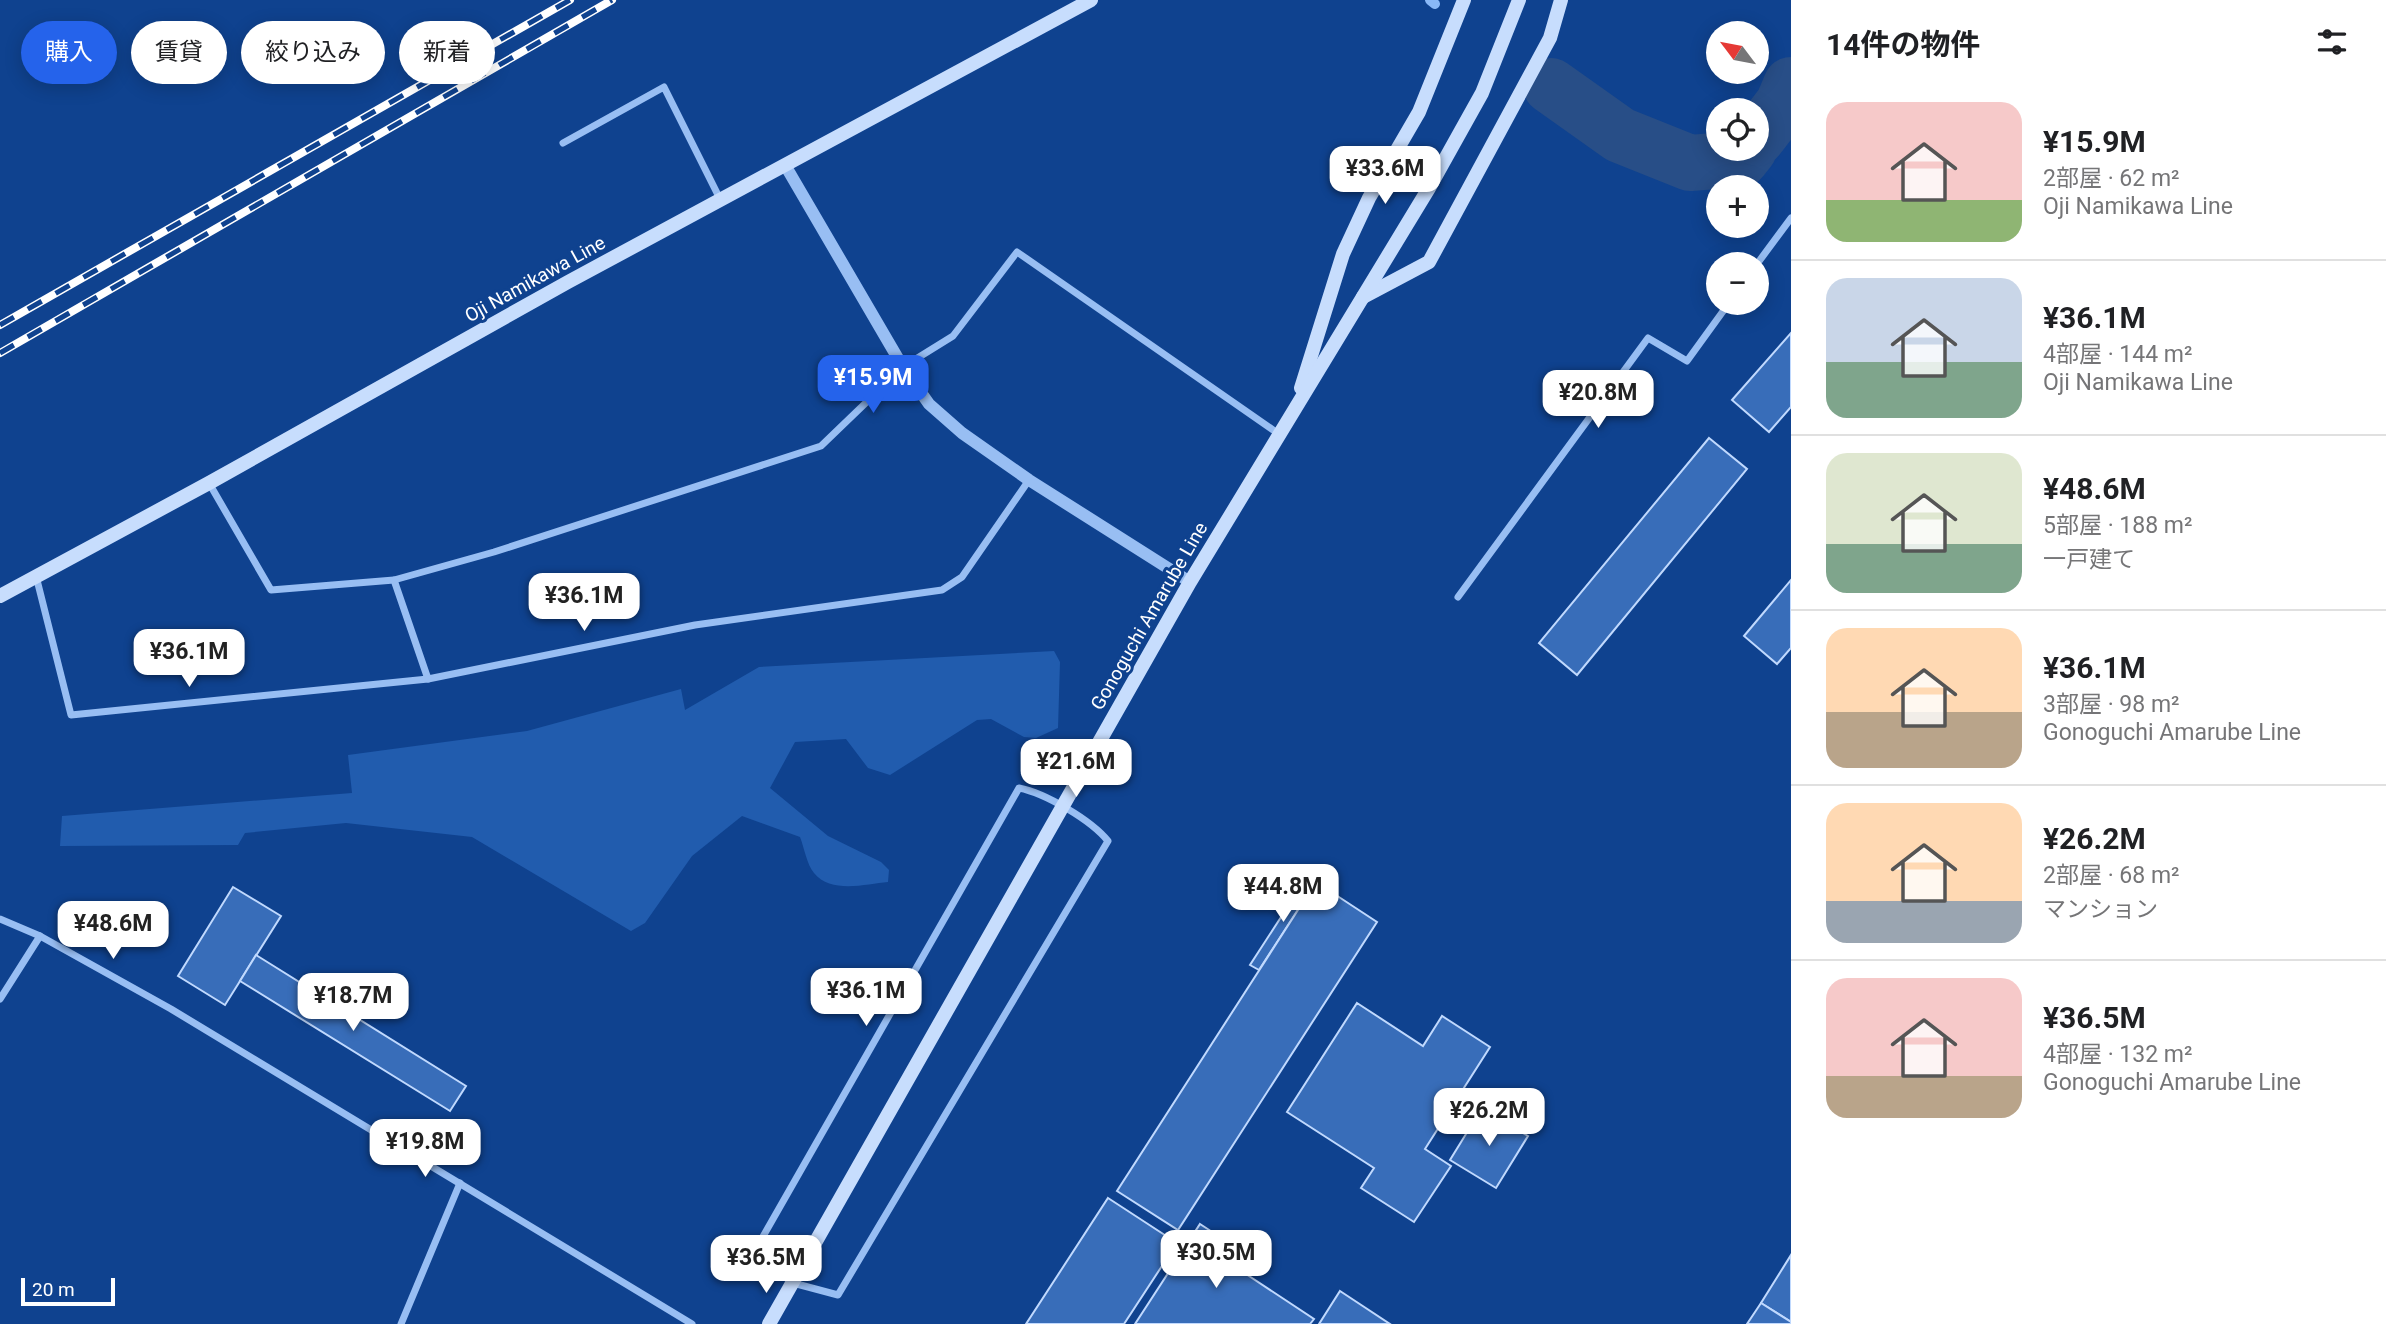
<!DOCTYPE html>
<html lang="ja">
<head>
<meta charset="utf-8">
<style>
  body { margin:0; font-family:Roboto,"Noto Sans JP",sans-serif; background:#f6f6f6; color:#202124; height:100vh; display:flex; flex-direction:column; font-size:26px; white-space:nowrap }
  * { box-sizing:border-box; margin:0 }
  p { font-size:23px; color:#757577 }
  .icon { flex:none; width:38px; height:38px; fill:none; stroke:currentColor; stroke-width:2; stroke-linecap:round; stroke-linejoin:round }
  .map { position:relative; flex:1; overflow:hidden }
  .sheet { display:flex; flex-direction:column; background:#fff; width:595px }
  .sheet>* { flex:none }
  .top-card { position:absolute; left:21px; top:21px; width:665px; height:63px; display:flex; gap:14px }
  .needle { width:46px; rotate:302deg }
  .controls { position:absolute; left:1706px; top:21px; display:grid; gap:14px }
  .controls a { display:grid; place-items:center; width:63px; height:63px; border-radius:50%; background:#fff; box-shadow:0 4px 18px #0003; font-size:35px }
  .scale { position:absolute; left:21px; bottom:18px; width:94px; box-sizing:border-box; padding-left:7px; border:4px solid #fff; border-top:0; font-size:19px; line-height:24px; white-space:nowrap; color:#fff; -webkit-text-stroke:5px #0f428f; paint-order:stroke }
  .price { position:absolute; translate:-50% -60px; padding:0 16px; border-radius:14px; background:#fff; color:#222; font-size:23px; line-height:46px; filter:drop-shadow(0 2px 4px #0008) }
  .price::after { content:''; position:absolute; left:50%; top:42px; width:21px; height:16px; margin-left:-10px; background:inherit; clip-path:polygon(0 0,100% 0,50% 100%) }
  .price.active { background:#2563eb; color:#fff }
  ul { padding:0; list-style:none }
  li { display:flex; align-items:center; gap:21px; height:175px; padding:0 35px }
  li+li { border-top:2px solid #e0e0e0 }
  li span { display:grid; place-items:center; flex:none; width:196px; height:140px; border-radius:21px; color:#555 }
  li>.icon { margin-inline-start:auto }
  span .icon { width:84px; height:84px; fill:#fffc; stroke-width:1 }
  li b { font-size:30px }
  h2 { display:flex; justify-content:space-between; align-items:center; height:84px; padding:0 35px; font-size:30px }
  .chip { padding:0 24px; border-radius:32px; background:#fff; box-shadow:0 4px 18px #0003; font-size:24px; line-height:63px }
  .chip.active { background:#2563eb; color:#fff }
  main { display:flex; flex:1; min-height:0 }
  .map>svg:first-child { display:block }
</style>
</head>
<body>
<main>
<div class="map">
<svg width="1791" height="1324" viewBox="0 0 1791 1324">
  <rect width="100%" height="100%" fill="#0f428f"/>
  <path fill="#215cae" d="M 1054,651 L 1060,662 L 1058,728 L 1036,738 L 1024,737 L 991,719 L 977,720 L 890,775 L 868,768 L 846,739 L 795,742 L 770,788 L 828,836 L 881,862 L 889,870 L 888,882 C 866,884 831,894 814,873 C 807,865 804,847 800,837 L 742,816 L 692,856 L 645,923 L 631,931 L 472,837 L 346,823 L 245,833 L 238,845 L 60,846 L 62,816 L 352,793 L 348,755 L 527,731 L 681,689 L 685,710 L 759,667 Z"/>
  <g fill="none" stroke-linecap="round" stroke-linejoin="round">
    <path stroke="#89b8f7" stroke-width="10" d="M 1430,0 L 1435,4"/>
    <g stroke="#284e87" stroke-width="56">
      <path d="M 1551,86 L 1620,135 L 1690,163 L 1741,159 L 1749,149"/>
      <path d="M 1757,138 L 1783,104 L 1791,85"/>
    </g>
  </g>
  <g fill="#386db9" stroke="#c0d9fe" stroke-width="2">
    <path d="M 1791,333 L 1791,407 L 1769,432 L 1732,400 Z"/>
    <path d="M 1709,438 L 1747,469 L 1577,675 L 1539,643 Z"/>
    <path d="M 1791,580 L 1791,648 L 1777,664 L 1744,636 Z"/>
    <path d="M 1307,877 L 1316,882 L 1259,970 L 1250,965 Z"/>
    <path d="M 1316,882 L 1377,922 L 1178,1230 L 1117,1191 Z"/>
    <path d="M 233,887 L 281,916 L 225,1005 L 178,976 Z"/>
    <path d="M 256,955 L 466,1086 L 450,1111 L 240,981 Z"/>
    <path d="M 1357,1003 L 1423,1046 L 1442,1016 L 1490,1047 L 1425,1149 L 1451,1166 L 1414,1222 L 1361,1188 L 1374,1168 L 1287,1112 Z"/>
    <path d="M 1482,1108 L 1528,1136 L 1496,1188 L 1450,1160 Z"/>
    <path d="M 1108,1198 L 1177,1243 L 1124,1324 L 1026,1324 Z"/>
    <path d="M 1200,1224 L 1252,1258 L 1243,1272 L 1314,1319 L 1310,1324 L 1135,1324 Z"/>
    <path d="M 1791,1255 L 1791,1322 L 1761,1303 Z"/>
    <path d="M 1340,1291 L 1390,1324 L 1319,1324 Z"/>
    <path d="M 1761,1303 L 1791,1322 L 1791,1324 L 1747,1324 Z"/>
  </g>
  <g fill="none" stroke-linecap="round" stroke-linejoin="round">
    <g stroke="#98bef3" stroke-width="7">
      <path d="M 563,143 L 664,87 L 720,199"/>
      <path d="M 1757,264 L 1791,218"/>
      <path d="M 209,483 L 271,590 L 394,580 L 428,679 L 695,625 L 942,590 L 962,577 L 1029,480"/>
      <path d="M 36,576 L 71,715 L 428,679"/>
      <path d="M 394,580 L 494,552 L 821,446 L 903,367 L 953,336 L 1017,252 L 1279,434"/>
      <path d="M 1458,597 L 1648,338 L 1687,361 L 1729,303"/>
      <path d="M 1019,788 C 1045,793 1091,820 1108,841 L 838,1295 L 793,1283 L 753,1254 Z"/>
      <path d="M 0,919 L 40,936 L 171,1009 L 692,1324"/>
      <path d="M 0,999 L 40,936"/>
      <path d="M 401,1324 L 460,1183"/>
    </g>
    <path stroke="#98bef3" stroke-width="12" d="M 785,165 L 903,367 L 929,404 L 962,433 L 1029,480 L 1190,582"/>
    <g stroke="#c7ddfd" stroke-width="14">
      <path d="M 1363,297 L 1429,262 L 1550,38 L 1561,0"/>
      <path d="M 1301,388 L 1343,254 L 1369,198 L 1419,112 L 1464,0"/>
      <path d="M 0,596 L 209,483 L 568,282 L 1091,0"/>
      <path d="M 769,1324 L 1190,582 L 1429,188 L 1482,93 L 1519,0"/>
    </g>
    <g stroke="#fff" stroke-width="8">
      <g id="rail">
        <path d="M 0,325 L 570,0"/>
        <path d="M 0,353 L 612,0"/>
      </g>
    </g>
    <use href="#rail" stroke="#0f428f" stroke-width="5" stroke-dasharray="16" stroke-linecap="butt"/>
  </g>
  <g text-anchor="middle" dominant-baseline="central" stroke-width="6" stroke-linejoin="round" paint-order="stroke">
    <g font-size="19" fill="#fff" stroke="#0f428f">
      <text transform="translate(535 279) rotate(-29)">Oji Namikawa Line</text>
      <text transform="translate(1149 616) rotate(-60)">Gonoguchi Amarube Line</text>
    </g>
  </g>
</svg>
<div class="controls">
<a><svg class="needle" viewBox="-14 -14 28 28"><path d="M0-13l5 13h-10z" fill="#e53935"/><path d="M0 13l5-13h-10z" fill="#757577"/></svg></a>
<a><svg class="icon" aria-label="locate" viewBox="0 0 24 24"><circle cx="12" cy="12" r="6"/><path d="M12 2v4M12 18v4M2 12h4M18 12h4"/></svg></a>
<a>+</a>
<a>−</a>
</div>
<div class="scale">20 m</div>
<b class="price" style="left:1385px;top:206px">¥33.6M</b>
<b class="price active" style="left:873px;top:415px">¥15.9M</b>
<b class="price" style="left:1598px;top:430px">¥20.8M</b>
<b class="price" style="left:584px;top:633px">¥36.1M</b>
<b class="price" style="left:189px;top:689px">¥36.1M</b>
<b class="price" style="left:1076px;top:799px">¥21.6M</b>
<b class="price" style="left:1283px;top:924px">¥44.8M</b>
<b class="price" style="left:113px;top:961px">¥48.6M</b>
<b class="price" style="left:866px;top:1028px">¥36.1M</b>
<b class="price" style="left:353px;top:1033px">¥18.7M</b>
<b class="price" style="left:1489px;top:1148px">¥26.2M</b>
<b class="price" style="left:425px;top:1179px">¥19.8M</b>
<b class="price" style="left:1216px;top:1290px">¥30.5M</b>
<b class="price" style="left:766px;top:1295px">¥36.5M</b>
<div class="top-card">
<a class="chip active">購入</a>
<a class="chip">賃貸</a>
<a class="chip">絞り込み</a>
<a class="chip">新着</a>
</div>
</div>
<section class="sheet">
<h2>14件の物件<svg class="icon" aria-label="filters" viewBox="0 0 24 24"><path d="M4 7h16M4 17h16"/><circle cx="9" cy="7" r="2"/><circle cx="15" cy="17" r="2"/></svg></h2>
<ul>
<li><span style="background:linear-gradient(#f6c9c9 70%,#8fb573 0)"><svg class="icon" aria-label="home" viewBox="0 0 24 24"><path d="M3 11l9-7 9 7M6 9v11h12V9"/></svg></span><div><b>¥15.9M</b><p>2部屋 · 62 m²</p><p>Oji Namikawa Line</p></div></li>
<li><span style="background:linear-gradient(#c9d6e8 60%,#7fa58c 0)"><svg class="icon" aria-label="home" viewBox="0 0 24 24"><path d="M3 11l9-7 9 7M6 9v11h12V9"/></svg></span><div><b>¥36.1M</b><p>4部屋 · 144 m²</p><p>Oji Namikawa Line</p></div></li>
<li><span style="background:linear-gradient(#dfe7d0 65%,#7fa58c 0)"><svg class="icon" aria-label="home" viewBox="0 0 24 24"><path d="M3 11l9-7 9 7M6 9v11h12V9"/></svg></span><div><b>¥48.6M</b><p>5部屋 · 188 m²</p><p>一戸建て</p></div></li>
<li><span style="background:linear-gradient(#ffd9b3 60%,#b9a48a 0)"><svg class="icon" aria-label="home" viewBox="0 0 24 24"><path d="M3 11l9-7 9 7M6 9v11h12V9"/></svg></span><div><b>¥36.1M</b><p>3部屋 · 98 m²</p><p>Gonoguchi Amarube Line</p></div></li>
<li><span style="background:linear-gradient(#ffd9b3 70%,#9aa5b1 0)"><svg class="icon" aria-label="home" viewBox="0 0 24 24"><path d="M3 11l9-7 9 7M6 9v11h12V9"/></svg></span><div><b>¥26.2M</b><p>2部屋 · 68 m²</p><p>マンション</p></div></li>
<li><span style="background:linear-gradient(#f6c9c9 70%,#b9a48a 0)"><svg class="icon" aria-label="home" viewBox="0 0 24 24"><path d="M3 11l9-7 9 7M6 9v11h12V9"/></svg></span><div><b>¥36.5M</b><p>4部屋 · 132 m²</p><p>Gonoguchi Amarube Line</p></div></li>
</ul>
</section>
</main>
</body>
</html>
